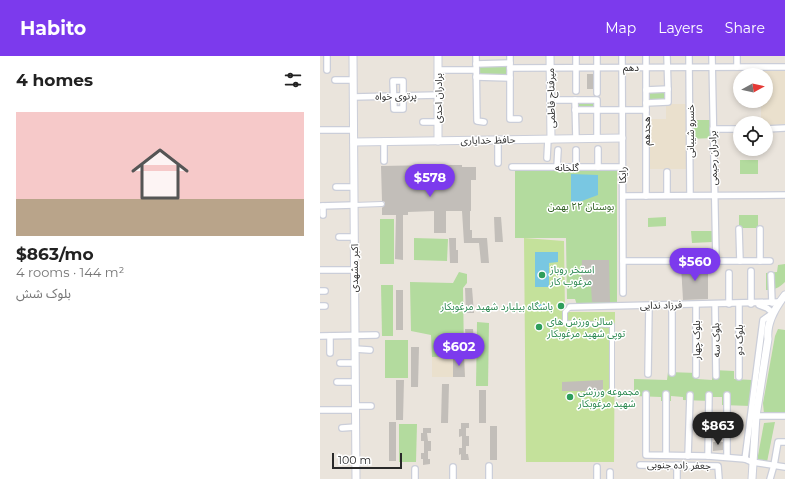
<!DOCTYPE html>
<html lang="en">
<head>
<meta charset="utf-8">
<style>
  body { margin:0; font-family:Montserrat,"Noto Sans Arabic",sans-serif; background:#f2f2f2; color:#222; height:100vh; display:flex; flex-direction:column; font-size:15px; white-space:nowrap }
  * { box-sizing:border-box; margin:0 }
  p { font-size:13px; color:#767676 }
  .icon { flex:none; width:22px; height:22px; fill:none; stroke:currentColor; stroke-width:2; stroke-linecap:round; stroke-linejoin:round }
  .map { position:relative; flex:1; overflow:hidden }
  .drawer { display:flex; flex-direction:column; background:#fff; width:320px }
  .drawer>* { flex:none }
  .needle { width:26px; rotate:82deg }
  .controls { position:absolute; left:413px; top:12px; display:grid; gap:8px }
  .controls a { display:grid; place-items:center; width:40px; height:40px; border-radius:50%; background:#fff; box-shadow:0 2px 6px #0003; font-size:20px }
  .scale { position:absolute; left:12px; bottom:10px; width:70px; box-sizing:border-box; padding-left:4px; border:2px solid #292929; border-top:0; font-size:11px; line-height:14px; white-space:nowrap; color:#292929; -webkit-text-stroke:3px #fff; paint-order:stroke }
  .price { position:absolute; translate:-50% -34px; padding:0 9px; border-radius:14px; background:#7c3aed; color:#fff; font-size:13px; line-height:26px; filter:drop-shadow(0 1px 2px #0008) }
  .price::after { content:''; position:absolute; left:50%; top:24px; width:12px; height:9px; margin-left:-6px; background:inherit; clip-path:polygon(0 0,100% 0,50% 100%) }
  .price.selected { background:#222; color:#fff }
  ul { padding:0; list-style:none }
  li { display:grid; align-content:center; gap:8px; height:212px; padding:0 16px }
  li span { display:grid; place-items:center; height:124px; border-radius:0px; color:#555 }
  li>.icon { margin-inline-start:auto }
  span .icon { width:72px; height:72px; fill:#fffc; stroke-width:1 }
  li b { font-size:17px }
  h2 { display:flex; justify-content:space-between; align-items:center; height:48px; padding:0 16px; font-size:17px }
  header { display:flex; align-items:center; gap:24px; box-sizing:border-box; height:56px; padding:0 20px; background:#7c3aed; color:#fff }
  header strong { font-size:19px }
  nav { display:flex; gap:22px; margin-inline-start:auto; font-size:14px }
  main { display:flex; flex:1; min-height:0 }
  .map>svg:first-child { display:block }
</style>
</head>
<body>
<header>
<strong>Habito</strong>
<nav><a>Map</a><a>Layers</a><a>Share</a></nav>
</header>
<main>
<section class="drawer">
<h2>4 homes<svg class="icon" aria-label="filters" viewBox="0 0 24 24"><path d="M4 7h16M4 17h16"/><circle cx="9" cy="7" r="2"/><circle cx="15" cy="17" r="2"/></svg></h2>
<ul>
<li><span style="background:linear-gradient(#f6c9c9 70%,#b9a48a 0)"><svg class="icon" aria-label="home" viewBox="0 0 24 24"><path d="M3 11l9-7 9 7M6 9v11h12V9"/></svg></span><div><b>$863/mo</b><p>4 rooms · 144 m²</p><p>بلوک شش</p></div></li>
</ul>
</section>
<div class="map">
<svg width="465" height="423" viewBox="0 0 465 423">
  <rect width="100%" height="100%" fill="#eae4dc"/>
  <g fill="#eae0cd">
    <path d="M 440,12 L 465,12 L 465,70 L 446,71 L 446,67 L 441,67 L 441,45 L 446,45 L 446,19 L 440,19 Z"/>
    <path d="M 346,48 L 367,48 L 368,113 L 329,113 L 329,63 L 346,63 Z"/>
    <path d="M 144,300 L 145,321 L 112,321 L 112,301 Z"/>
  </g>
  <g fill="#b3db9e">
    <rect x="159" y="10" width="27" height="9"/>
    <rect x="328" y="34" width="19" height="12"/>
    <path d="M 257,45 L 275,45 L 276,52 L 257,52 Z"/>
    <path d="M 371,64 L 391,64 L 392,82 L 371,83 Z"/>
    <rect x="420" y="104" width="18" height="14"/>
    <path d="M 195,114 L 297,114 L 297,249 L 257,249 L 255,243 L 247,243 L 246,182 L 195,182 Z"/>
    <rect x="419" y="159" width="19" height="13"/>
    <path d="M 346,161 L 346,170 L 328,171 L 328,162 Z"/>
    <rect x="60" y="163" width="14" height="45"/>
    <path d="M 371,175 L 392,175 L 392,186 L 372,187 Z"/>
    <path d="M 94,182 L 128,183 L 127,205 L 94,204 Z"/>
    <path d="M 465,208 L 465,226 C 459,232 454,234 446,234 L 446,217 L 457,216 L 458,209 Z"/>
    <path d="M 139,216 L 147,218 L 147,227 L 143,232 L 144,300 L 112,301 L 111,279 L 91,275 L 90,226 L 133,227 Z"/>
    <path d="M 61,229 L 73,229 L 73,280 L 62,280 Z"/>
    <path d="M 157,266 L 169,267 L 168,330 L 156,330 Z"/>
    <path d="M 458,273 L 465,274 L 465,357 L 444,358 L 443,347 L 455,280 Z"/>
    <rect x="65" y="284" width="23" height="38"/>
    <path d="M 393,314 L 414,315 L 414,323 L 432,324 L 431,350 L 402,349 L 402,341 L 391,341 L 391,345 L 363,344 L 363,341 L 351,340 L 351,345 L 341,345 L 341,341 L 314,340 L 314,323 L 347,324 L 348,316 L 377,317 L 377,323 L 392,324 Z"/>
    <path d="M 455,366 L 447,406 L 437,405 L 444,367 Z"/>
    <path d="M 79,368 L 97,368 L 96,406 L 79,406 Z"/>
  </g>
  <path fill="#c4e19b" d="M 204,182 L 244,185 L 245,256 L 295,256 L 294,406 L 206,406 Z"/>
  <g fill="#79c7e2">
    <path d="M 251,118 L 278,119 L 278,139 L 251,149 Z"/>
    <path d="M 215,196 L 238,196 L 238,206 L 229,207 L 229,231 L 215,231 Z"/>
    <rect x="215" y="248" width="14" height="7"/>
  </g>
  <g fill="#c2beb9">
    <rect x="267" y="18" width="6" height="15"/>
    <path d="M 112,109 L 112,111 L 122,111 L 122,109 L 142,109 L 142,111 L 156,111 L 156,124 L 151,124 L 151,155 L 150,155 L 150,174 L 152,174 L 152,182 L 167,182 L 169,207 L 161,207 L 159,187 L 144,187 L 142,155 L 126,155 L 126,177 L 114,177 L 114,155 L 88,156 L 88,159 L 83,159 L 83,204 L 75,203 L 76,159 L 62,159 L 62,152 L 65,148 L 65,146 L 62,145 L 61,110 Z"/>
    <path d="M 174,161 L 181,161 L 183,186 L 175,186 Z"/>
    <path d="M 129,182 L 136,182 L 136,194 L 138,194 L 138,207 L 130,207 Z"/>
    <path d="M 262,204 L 289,204 L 290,246 L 272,246 L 271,230 L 266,230 L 266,224 L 261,224 Z"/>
    <path d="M 361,209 L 388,209 L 388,243 L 363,244 Z"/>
    <path d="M 145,232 L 152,232 L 154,257 L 146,257 Z"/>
    <rect x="76" y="234" width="7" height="40"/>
    <path d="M 145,273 L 153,273 L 155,298 L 147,298 Z"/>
    <path d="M 91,291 L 99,291 L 98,331 L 91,331 Z"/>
    <path d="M 133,300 L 144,300 L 145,321 L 133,321 Z"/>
    <path d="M 76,324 L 84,324 L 83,364 L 76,364 Z"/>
    <path d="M 283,324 L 283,335 L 242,335 L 242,326 Z"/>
    <path d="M 122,328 L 129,328 L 128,367 L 121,367 Z"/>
    <rect x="159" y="334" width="7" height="33"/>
    <rect x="69" y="366" width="7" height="39"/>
    <path d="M 141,367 L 149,367 L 149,372 L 146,372 L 146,380 L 149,380 L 149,390 L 146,390 L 146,398 L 148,398 L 149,404 L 141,404 L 141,398 L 139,399 L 139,392 L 142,392 L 142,380 L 139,381 L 139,373 L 141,373 Z"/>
    <rect x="170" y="370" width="7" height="34"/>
    <path d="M 103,372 L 111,372 L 111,377 L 107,377 L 108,385 L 111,385 L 111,395 L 108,395 L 108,403 L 110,403 L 110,408 L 103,409 L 103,403 L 101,403 L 101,397 L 104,397 L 104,385 L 101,385 L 101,377 L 103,377 Z"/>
    <path d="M 393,386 L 403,386 L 403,394 L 393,395 Z"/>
  </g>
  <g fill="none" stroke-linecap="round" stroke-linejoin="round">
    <g stroke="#cbced9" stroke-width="6">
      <g id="pedestrian">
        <path d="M 34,149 L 62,148"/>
        <path d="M 250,251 L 245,256 L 245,267 L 292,269 L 292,336"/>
      </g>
    </g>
    <g stroke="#cbced9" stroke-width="8">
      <g id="minor">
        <path d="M 156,0 L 157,65 L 164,66"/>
        <path d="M 190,0 L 190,63 L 199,63"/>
        <path d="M 256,0 L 256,35"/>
        <path d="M 277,0 L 277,37"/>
        <path d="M 302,0 L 303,237"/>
        <path d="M 326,0 L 326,140"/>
        <path d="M 347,0 L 348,33"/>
        <path d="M 369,0 L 370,139"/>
        <path d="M 392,0 L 396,205"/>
        <path d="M 417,0 L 417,11"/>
        <path d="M 156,8 L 190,7"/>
        <path d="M 190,12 L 465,11"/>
        <path d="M 7,14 L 7,0"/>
        <path d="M 118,14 L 156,14"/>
        <path d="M 156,21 L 190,22"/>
        <path d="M 15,24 L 33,24"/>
        <path d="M 73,25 L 83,25 L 83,53 L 74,53 Z"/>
        <path d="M 326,34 L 348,33 L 348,46 L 326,47"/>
        <path d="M 33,41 L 118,39"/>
        <path d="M 237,44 L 277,44 L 277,83"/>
        <path d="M 255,44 L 256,83"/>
        <path d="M 255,54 L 326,54"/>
        <path d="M 103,66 L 118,66"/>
        <path d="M 393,73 L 420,73"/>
        <path d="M 446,73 L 465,72"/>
        <path d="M 0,74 L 34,74"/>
        <path d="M 64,85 L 64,105"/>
        <path d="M 227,102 L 228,83"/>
        <path d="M 178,107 L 178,84"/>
        <path d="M 192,111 L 302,111"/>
        <path d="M 237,111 L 238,94"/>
        <path d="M 256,111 L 256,94"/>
        <path d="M 278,111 L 278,93"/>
        <path d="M 347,116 L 347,139"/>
        <path d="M 16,131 L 34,131"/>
        <path d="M 303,140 L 465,139"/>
        <path d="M 0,150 L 34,149"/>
        <path d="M 3,159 L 3,150"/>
        <path d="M 419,173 L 420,205"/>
        <path d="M 440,173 L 440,205"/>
        <path d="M 19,181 L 34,181"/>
        <path d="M 303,205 L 450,205"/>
        <path d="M 0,214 L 34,214"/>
        <path d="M 409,217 L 409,248"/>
        <path d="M 451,219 L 452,247"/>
        <path d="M 0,235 L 5,235"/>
        <path d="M 395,248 L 396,320"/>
        <path d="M 431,248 L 431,215"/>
        <path d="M 0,250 L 5,250"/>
        <path d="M 250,251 L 459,246"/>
        <path d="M 0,280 L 56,279"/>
        <path d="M 10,280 L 10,297"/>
        <path d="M 35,293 L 50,294"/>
        <path d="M 20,307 L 35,307"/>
        <path d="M 352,317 L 352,249"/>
        <path d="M 328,318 L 329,250"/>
        <path d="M 376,319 L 376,249"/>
        <path d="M 419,321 L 419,248"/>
        <path d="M 17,326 L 35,326"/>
        <path d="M 326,338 L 326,399 L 388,400 L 425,403 L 432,406 L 465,411"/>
        <path d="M 35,350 L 51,350"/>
        <path d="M 0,354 L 35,354"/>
        <path d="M 433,360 L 465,360"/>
        <path d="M 22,372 L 36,371"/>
        <path d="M 346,399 L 346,338"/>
        <path d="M 368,400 L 370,339"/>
        <path d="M 388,400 L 389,339"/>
        <path d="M 407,401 L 407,339"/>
        <path d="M 425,403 L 443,264 L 453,257 L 447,252 L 439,249"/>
        <path d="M 320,409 L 398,410 L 399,423"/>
        <path d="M 357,409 L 357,423"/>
        <path d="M 169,410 L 169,423"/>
        <path d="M 133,411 L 133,423"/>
        <path d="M 277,411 L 277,423"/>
        <path d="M 95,413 L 95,423"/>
        <path d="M 290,416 L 290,423"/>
        <path d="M 450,423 L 454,409 L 458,386 L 465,386"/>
      </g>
    </g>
    <g stroke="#cbced9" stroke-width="9">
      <g id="tertiary">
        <path d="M 33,0 L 36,423"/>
        <path d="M 118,0 L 118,85"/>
        <path d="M 230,0 L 231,83"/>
        <path d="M 34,86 L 302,82"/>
        <path d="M 432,423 L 436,360 L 448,283 C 446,267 455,252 465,239"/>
      </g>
    </g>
    <use href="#pedestrian" stroke="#fff" stroke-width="4"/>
    <use href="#minor" stroke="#fff" stroke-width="5.5"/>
    <use href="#tertiary" stroke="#fff" stroke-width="7"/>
  </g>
  <g fill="#2e9e5b" stroke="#fff" stroke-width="1.5">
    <circle cx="222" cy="219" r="4"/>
    <circle cx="241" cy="250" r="4"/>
    <circle cx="219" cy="271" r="4"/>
    <circle cx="250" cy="341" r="4"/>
  </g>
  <g text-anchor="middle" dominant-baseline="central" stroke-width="3" stroke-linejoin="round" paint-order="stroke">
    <g font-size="10" fill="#292929" stroke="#fff">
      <text x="311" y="11">دهم</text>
      <text transform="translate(76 40) rotate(-1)">پرتوی خواه</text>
      <text transform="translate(118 42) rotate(-90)">برادران احدی</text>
      <text transform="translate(231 42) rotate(-91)">میرفتاح فاطمی</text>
      <text transform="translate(326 75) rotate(-90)">هجدهم</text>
      <text transform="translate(370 75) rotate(-90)">خسرو شیبانی</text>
      <text transform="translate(168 84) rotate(-1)">حافظ خدایاری</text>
      <text transform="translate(393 102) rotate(-91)">برادران رحیمی</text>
      <text x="247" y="111">گلخانه</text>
      <text transform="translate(302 119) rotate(-90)">رایکا</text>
      <text transform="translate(34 212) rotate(-90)">اکبر مشهدی</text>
      <text transform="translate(341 249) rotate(-1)">فرزاد ندایی</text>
      <text transform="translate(376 284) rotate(-90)">بلوک چهار</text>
      <text transform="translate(396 284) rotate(-91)">بلوک سه</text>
      <text transform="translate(419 284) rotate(-89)">بلوک دو</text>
      <text transform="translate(359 409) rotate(1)">جعفر زاده جنوبی</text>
    </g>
    <g font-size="10" fill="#2e5e21" stroke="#fff">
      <text x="261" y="150">بوستان ۲۲ بهمن</text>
    </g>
    <g font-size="10" fill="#27864d" stroke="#fff" text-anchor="start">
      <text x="230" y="213">استخر روباز<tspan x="230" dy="12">مرغوب کار</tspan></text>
      <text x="233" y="250" text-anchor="end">باشگاه بیلیارد شهید مرغوبکار</text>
      <text x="227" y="265">سالن ورزش های<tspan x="227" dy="12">توپی شهید مرغوبکار</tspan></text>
      <text x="258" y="335">مجموعه ورزشی<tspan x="258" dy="12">شهید مرغوبکار</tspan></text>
    </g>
  </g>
</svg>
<div class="controls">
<a><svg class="needle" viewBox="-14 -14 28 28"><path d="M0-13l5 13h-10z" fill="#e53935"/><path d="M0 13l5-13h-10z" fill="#767676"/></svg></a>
<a><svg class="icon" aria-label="locate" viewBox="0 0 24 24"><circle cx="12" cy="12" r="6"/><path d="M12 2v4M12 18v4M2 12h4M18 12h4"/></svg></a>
</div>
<div class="scale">100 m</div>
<b class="price" style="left:110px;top:142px">$578</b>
<b class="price" style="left:375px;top:226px">$560</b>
<b class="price" style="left:139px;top:311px">$602</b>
<b class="price selected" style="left:398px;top:390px">$863</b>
</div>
</main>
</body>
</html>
